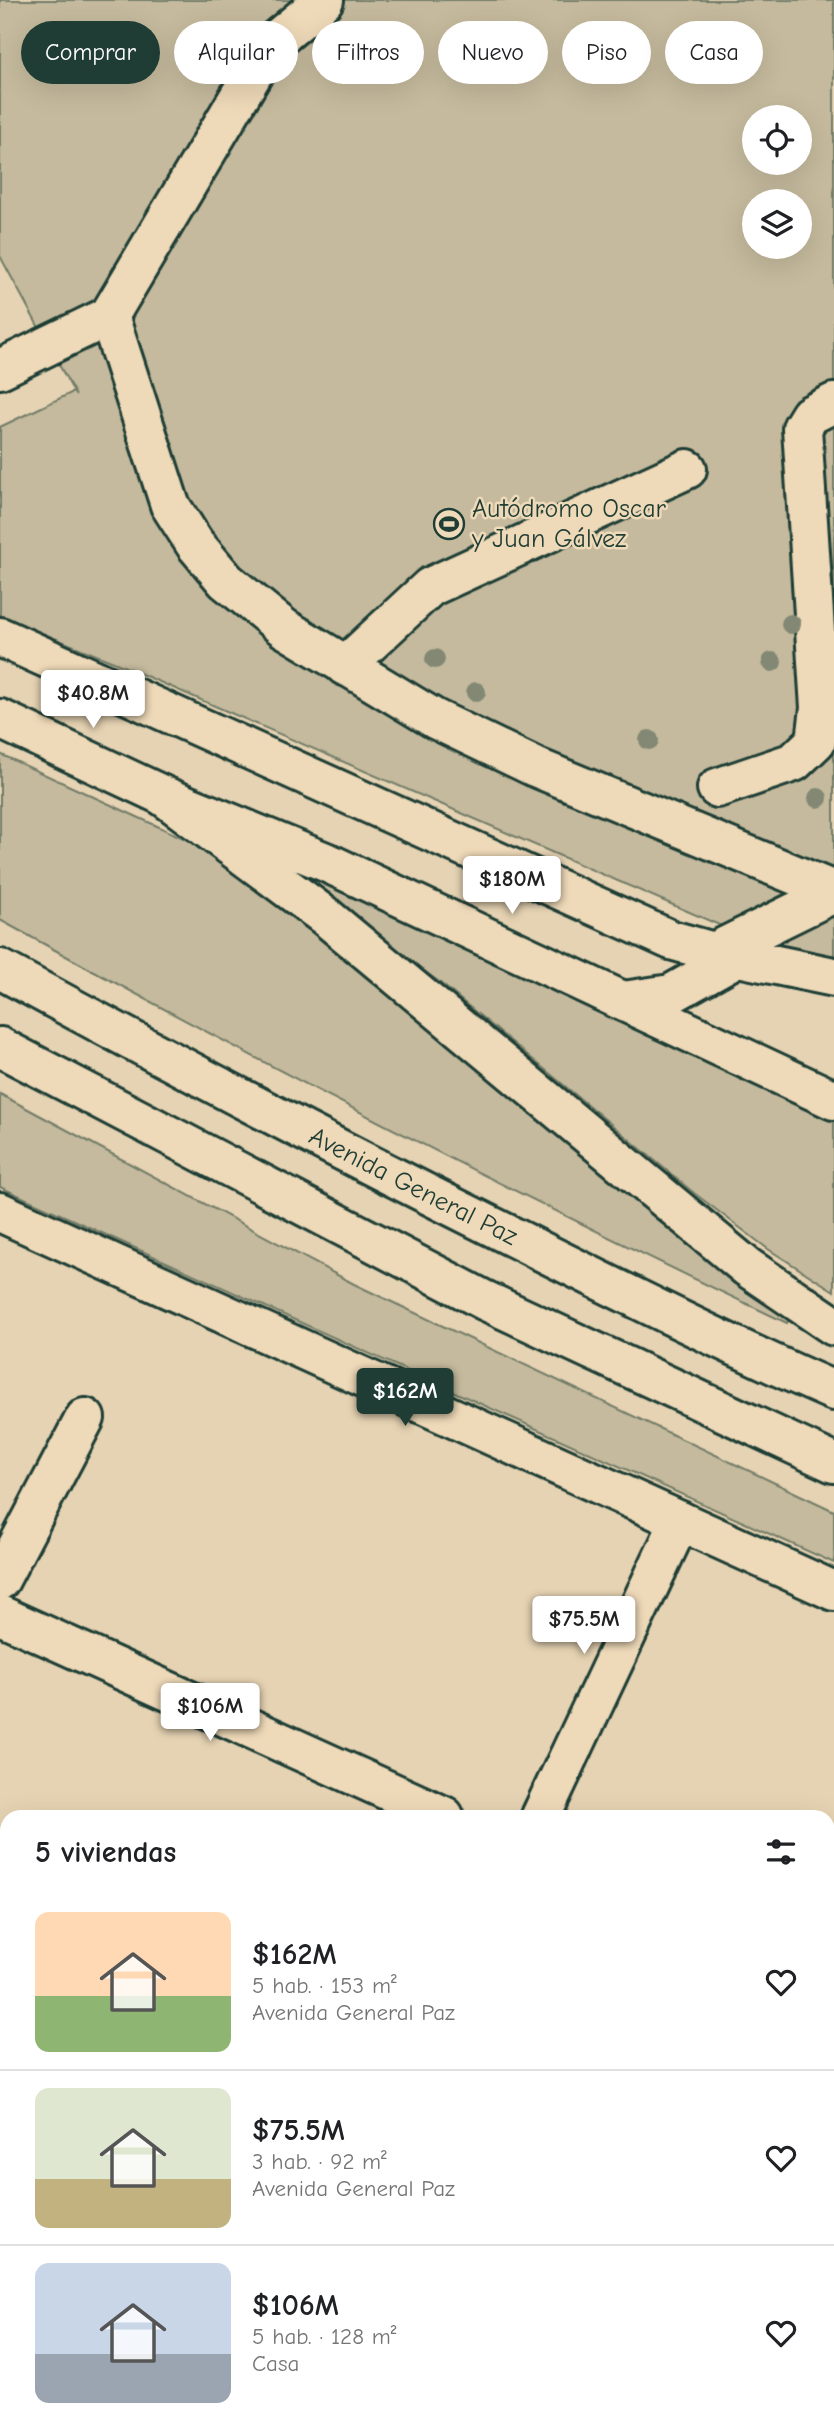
<!DOCTYPE html>
<html lang="es">
<head>
<meta charset="utf-8">
<style>
  body { margin:0; font-family:"Comic Neue",sans-serif; background:#f6f6f6; color:#202124; height:100vh; display:flex; flex-direction:column; font-size:26px; white-space:nowrap }
  * { box-sizing:border-box; margin:0 }
  p { font-size:23px; color:#757577 }
  .icon { flex:none; width:38px; height:38px; fill:none; stroke:currentColor; stroke-width:2; stroke-linecap:round; stroke-linejoin:round }
  .map { position:relative; flex:1; overflow:hidden }
  .side { position:absolute; left:0px; top:1810px; width:835px; height:625px; display:flex; flex-direction:column; background:#fff; border-radius:21px 21px 0 0; box-shadow:0 7px 28px #0002 }
  .side>* { flex:none }
  .banner { position:absolute; left:21px; top:21px; width:793px; height:63px; display:flex; gap:14px }
  .controls { position:absolute; left:742px; top:105px; display:grid; gap:14px }
  .controls a { display:grid; place-items:center; width:70px; height:70px; border-radius:50%; background:#fff; box-shadow:0 7px 28px #0002; font-size:35px }
  .price { position:absolute; translate:-50% -60px; padding:0 16px; border-radius:7px; background:#fff; color:#222; font-size:23px; line-height:46px; filter:drop-shadow(0 2px 4px #0008) }
  .price::after { content:''; position:absolute; left:50%; top:42px; width:21px; height:16px; margin-left:-10px; background:inherit; clip-path:polygon(0 0,100% 0,50% 100%) }
  .price.current { background:#1f3d34; color:#fff }
  ul { padding:0; list-style:none }
  li { display:flex; align-items:center; gap:21px; height:175px; padding:0 35px }
  li+li { border-top:2px solid #e0e0e0 }
  li span { display:grid; place-items:center; flex:none; width:196px; height:140px; border-radius:14px; color:#555 }
  li>.icon { margin-inline-start:auto }
  span .icon { width:84px; height:84px; fill:#fffc; stroke-width:1 }
  li b { font-size:30px }
  h2 { display:flex; justify-content:space-between; align-items:center; height:84px; padding:0 35px; font-size:30px }
  .pill { padding:0 24px; border-radius:32px; background:#fff; box-shadow:0 7px 28px #0002; font-size:24px; line-height:63px }
  .pill.current { background:#1f3d34; color:#fff }
  .map>svg:first-child { display:block }
</style>
</head>
<body>
<div class="map">
<svg width="834" height="2433" viewBox="0 0 834 2433">
  <rect width="100%" height="100%" fill="#e6d3b3"/>
  <filter id="ink" filterUnits="userSpaceOnUse"><feTurbulence type="fractalNoise" baseFrequency=".0143" numOctaves="2"/><feDisplacementMap in="SourceGraphic" scale="14" xChannelSelector="R" yChannelSelector="G"/><feConvolveMatrix kernelMatrix="1 2 1 2 8 2 1 2 1" color-interpolation-filters="sRGB"/></filter>
  <g filter="url(#ink)">
    <g fill="#c5ba9d" stroke="#727c68" stroke-width="2" fill-rule="evenodd">
      <path d="M 0,0 L 834,0 L 834,978 L 779,951 L 116,663 L 0,616 L 0,427 L 73,392 L 76,396 L 0,256 ZM 754,117 L 800,117 L 800,163 L 754,163 ZM 754,201 L 800,201 L 800,247 L 754,247 Z"/>
      <path d="M 0,754 L 192,842 L 233,866 L 795,1311 L 787,1323 C 520,1197 258,1062 0,920 Z"/>
      <path d="M 305,875 L 834,1116 L 834,1291 L 768,1249 L 694,1193 L 438,981 L 302,880 Z"/>
      <path d="M 0,1094 L 354,1284 L 834,1511 L 834,1563 L 0,1187 Z"/>
    </g>
    <g fill="none" stroke-linecap="round" stroke-linejoin="round">
      <g stroke="#687362" stroke-width="10">
        <path d="M 828,2091 L 834,2078"/>
        <path d="M 0,2308 L 7,2319"/>
        <path d="M 75,2427 L 79,2433"/>
        <path d="M 649,2433 L 655,2427"/>
      </g>
      <g stroke="#1f3d34" stroke-width="44">
        <g id="minor">
          <path d="M 109,316 L 170,505 L 195,544 L 226,581 L 284,628 L 435,719 L 535,767 L 834,891"/>
          <path d="M 0,369 L 109,316 L 270,45 L 324,0"/>
          <path d="M 0,637 L 671,940 L 714,952 L 834,893"/>
          <path d="M 345,666 L 430,587 L 687,469"/>
          <path d="M 0,719 L 162,795 L 328,863 L 834,1100"/>
          <path d="M 717,788 L 794,762 L 816,741 L 820,708 L 802,428 L 810,415 L 834,403"/>
          <path d="M 714,952 L 834,977"/>
          <path d="M 623,1001 L 671,994 L 735,958"/>
          <path d="M 0,1212 L 834,1591"/>
          <path d="M 0,1580 L 85,1418"/>
          <path d="M 0,1615 L 444,1816"/>
          <path d="M 541,1816 L 680,1521"/>
          <path d="M 0,1991 L 7,1994"/>
          <path d="M 828,2340 L 834,2343"/>
          <path d="M 256,2433 L 258,2427"/>
        </g>
      </g>
      <g stroke="#1f3d34" stroke-width="44">
        <g id="highway">
          <path d="M 162,795 L 325,916 L 747,1267 L 834,1326"/>
          <path id="s1" d="M 0,969 C 165,1059 332,1147 501,1231 C 611,1286 721,1342 834,1391"/>
          <path d="M 0,1047 L 484,1300 L 834,1463"/>
        </g>
      </g>
      <use href="#minor" stroke="#eed9b8" stroke-width="38"/>
      <use href="#highway" stroke="#eed9b8" stroke-width="38"/>
    </g>
    <g fill="#828873">
      <circle cx="791" cy="624" r="10"/>
      <circle cx="435" cy="659" r="10"/>
      <circle cx="772" cy="662" r="10"/>
      <circle cx="476" cy="692" r="10"/>
      <circle cx="649" cy="740" r="10"/>
      <circle cx="818" cy="798" r="10"/>
    </g>
  </g>
  <defs>
    <g id="stadium-ring" transform="scale(1.575)"><circle r="9.5" fill="#eed9b8" stroke="#1f3d34" stroke-width="1.5"/><path d="M0-5a6.5 5 0 1 0 0 10a6.5 5 0 1 0 0-10ZM-3.5-1.8h7v3.6h-7Z" fill="#1f3d34"/></g>
  </defs>
  <g fill-rule="evenodd">
    <use href="#stadium-ring" x="449" y="524"/>
  </g>
  <g text-anchor="middle" dominant-baseline="central" stroke-width="5" stroke-linejoin="round" paint-order="stroke">
    <g font-size="26" fill="#1f3d34" stroke="#eed9b8" text-anchor="start">
      <text x="472" y="509">Autódromo Oscar<tspan x="472" dy="30">y Juan Gálvez</tspan></text>
    </g>
    <g font-size="26" fill="#1f3d34" stroke="#eed9b8">
      <text stroke="none"><textPath href="#s1" startOffset="467">Avenida General Paz</textPath></text>
    </g>
  </g>
</svg>
<div class="controls">
<a><svg class="icon" aria-label="locate" viewBox="0 0 24 24"><circle cx="12" cy="12" r="6"/><path d="M12 2v4M12 18v4M2 12h4M18 12h4"/></svg></a>
<a><svg class="icon" aria-label="layers" viewBox="0 0 24 24"><path d="M12 4l9 5-9 5-9-5zM3 14l9 5 9-5"/></svg></a>
</div>
<b class="price" style="left:93px;top:730px">$40.8M</b>
<b class="price" style="left:512px;top:916px">$180M</b>
<b class="price current" style="left:405px;top:1428px">$162M</b>
<b class="price" style="left:584px;top:1656px">$75.5M</b>
<b class="price" style="left:210px;top:1743px">$106M</b>
<div class="banner">
<a class="pill current">Comprar</a>
<a class="pill">Alquilar</a>
<a class="pill">Filtros</a>
<a class="pill">Nuevo</a>
<a class="pill">Piso</a>
<a class="pill">Casa</a>
</div>
<section class="side">
<h2>5 viviendas<svg class="icon" aria-label="filters" viewBox="0 0 24 24"><path d="M4 7h16M4 17h16"/><circle cx="9" cy="7" r="2"/><circle cx="15" cy="17" r="2"/></svg></h2>
<ul>
<li><span style="background:linear-gradient(#ffd9b3 60%,#8fb573 0)"><svg class="icon" aria-label="home" viewBox="0 0 24 24"><path d="M3 11l9-7 9 7M6 9v11h12V9"/></svg></span><div><b>$162M</b><p>5 hab. · 153 m²</p><p>Avenida General Paz</p></div><svg class="icon" aria-label="heart" viewBox="0 0 24 24"><path d="M12 20l-8-8c-3-5 5-10 8-4 3-6 11-1 8 4z"/></svg></li>
<li><span style="background:linear-gradient(#dfe7d0 65%,#c2b280 0)"><svg class="icon" aria-label="home" viewBox="0 0 24 24"><path d="M3 11l9-7 9 7M6 9v11h12V9"/></svg></span><div><b>$75.5M</b><p>3 hab. · 92 m²</p><p>Avenida General Paz</p></div><svg class="icon" aria-label="heart" viewBox="0 0 24 24"><path d="M12 20l-8-8c-3-5 5-10 8-4 3-6 11-1 8 4z"/></svg></li>
<li><span style="background:linear-gradient(#c9d6e8 65%,#9aa5b1 0)"><svg class="icon" aria-label="home" viewBox="0 0 24 24"><path d="M3 11l9-7 9 7M6 9v11h12V9"/></svg></span><div><b>$106M</b><p>5 hab. · 128 m²</p><p>Casa</p></div><svg class="icon" aria-label="heart" viewBox="0 0 24 24"><path d="M12 20l-8-8c-3-5 5-10 8-4 3-6 11-1 8 4z"/></svg></li>
</ul>
</section>
</div>
</body>
</html>
